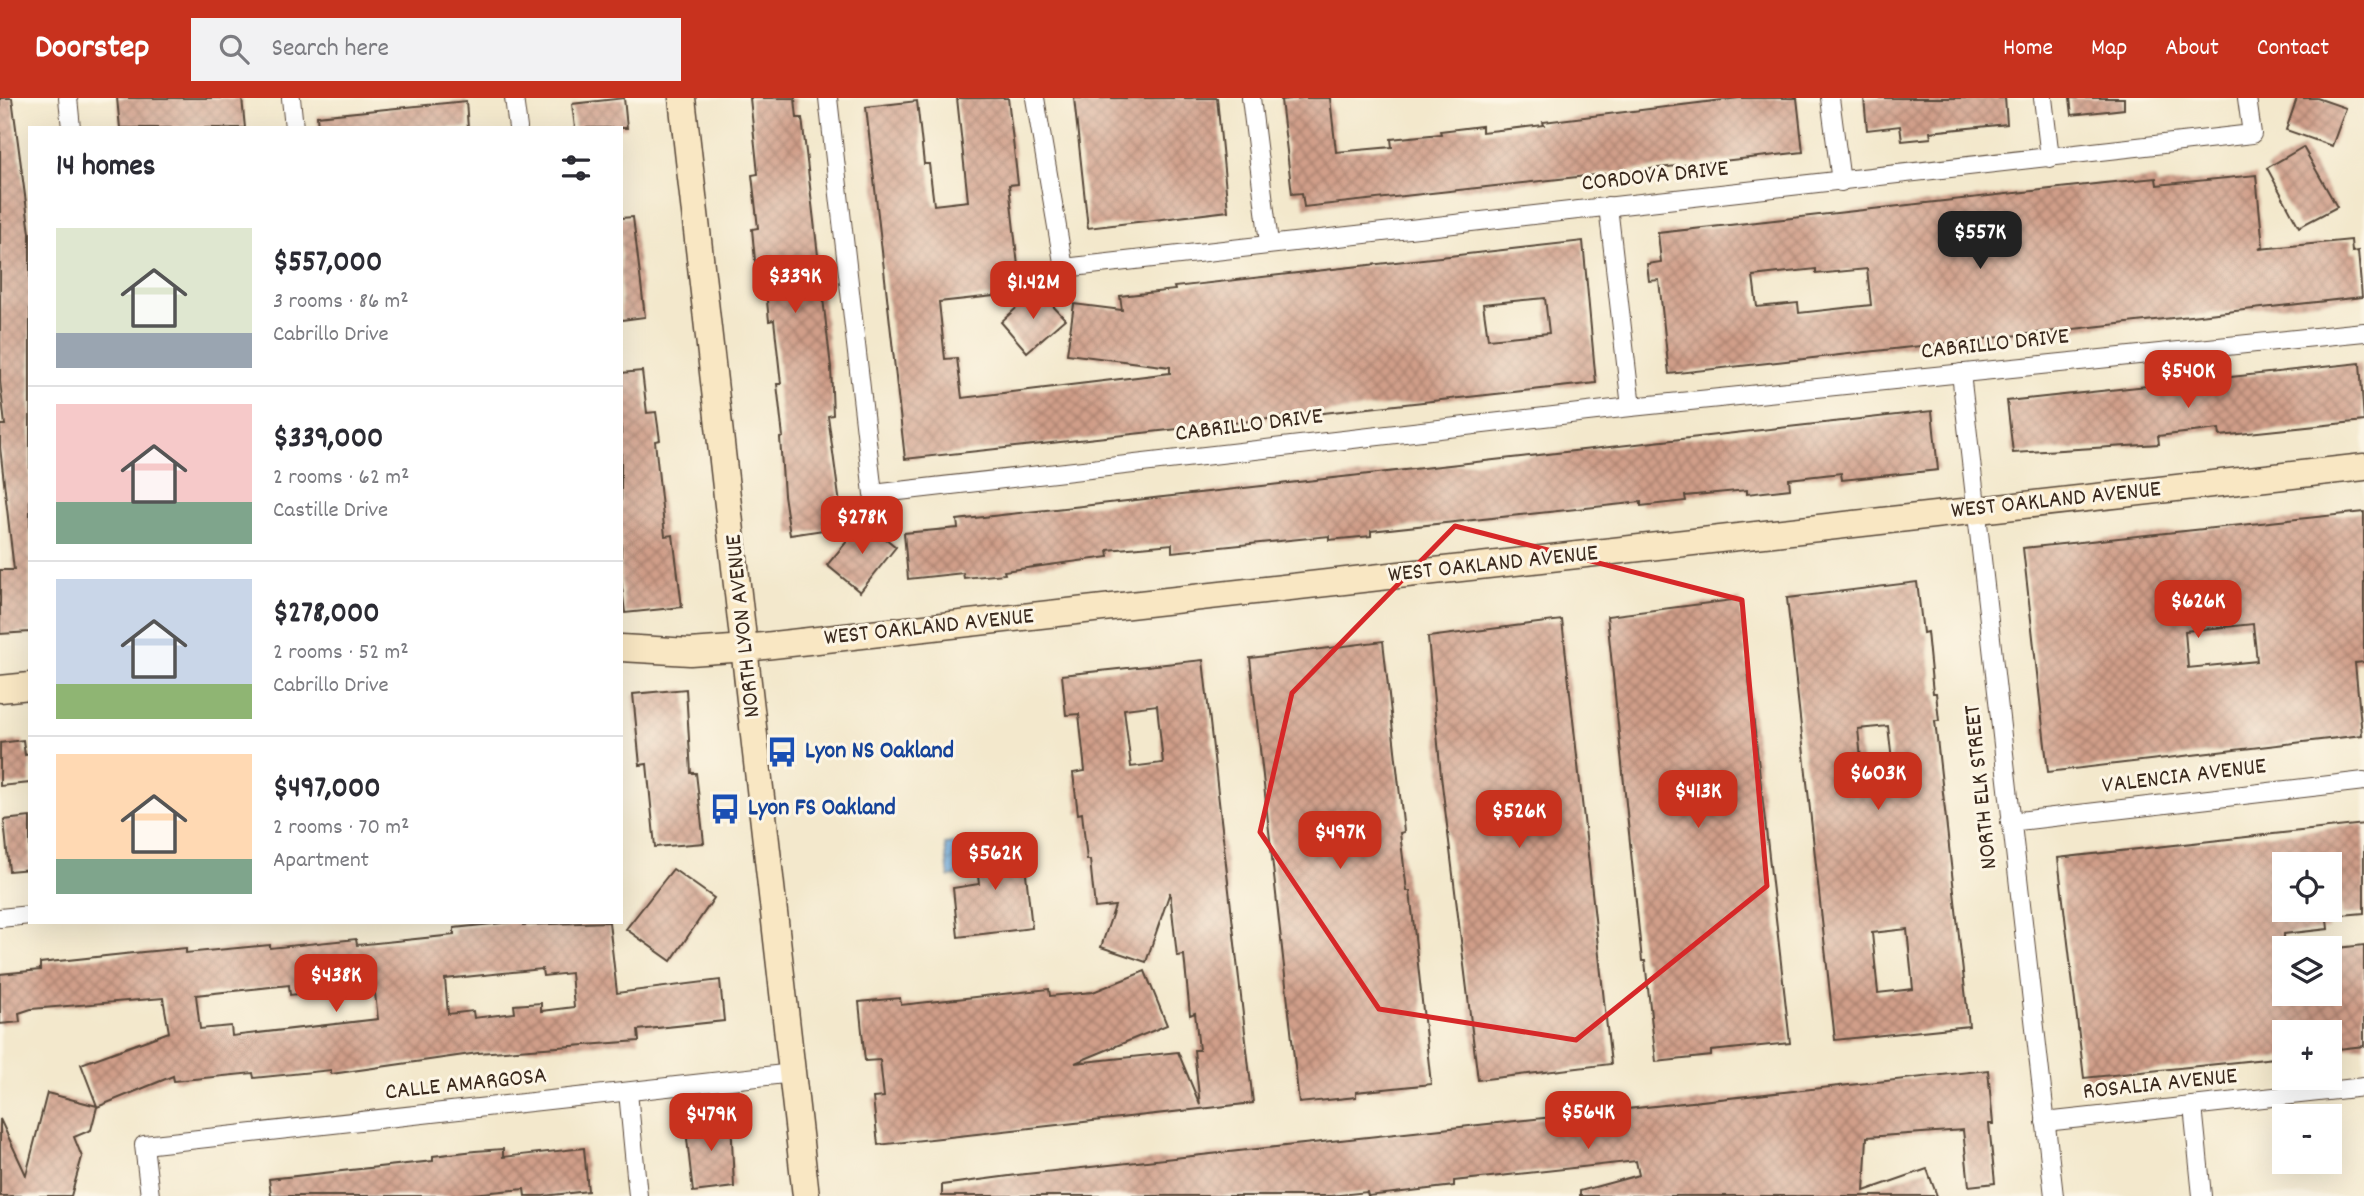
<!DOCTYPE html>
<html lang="en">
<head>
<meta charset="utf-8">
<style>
  body { margin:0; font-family:Dekko,sans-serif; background:#f2f2f3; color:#2b2b33; height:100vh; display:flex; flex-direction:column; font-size:26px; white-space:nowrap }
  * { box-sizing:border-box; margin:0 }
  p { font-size:23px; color:#7c7c81 }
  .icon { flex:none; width:38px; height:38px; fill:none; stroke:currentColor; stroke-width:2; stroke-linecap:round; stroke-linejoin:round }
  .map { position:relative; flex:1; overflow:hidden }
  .panel { position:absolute; left:28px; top:28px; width:595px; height:798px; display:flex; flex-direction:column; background:#fff; border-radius:0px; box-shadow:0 7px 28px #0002 }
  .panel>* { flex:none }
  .buttons { position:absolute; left:2272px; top:754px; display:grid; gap:14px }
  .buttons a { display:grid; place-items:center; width:70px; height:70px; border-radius:0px; background:#fff; box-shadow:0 7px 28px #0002; font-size:35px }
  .price { position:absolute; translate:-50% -60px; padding:0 16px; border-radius:14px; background:#c8321e; color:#fff; font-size:23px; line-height:46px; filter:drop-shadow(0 2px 4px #0008) }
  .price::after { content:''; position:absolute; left:50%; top:42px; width:21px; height:16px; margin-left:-10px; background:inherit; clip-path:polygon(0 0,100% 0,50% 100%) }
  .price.current { background:#222; color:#fff }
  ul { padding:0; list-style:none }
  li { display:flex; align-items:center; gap:21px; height:175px; padding:0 28px }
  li+li { border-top:2px solid #e1e1e2 }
  li span { display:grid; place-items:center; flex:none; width:196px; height:140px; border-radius:0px; color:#555 }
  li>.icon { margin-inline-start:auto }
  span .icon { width:84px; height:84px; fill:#fffc; stroke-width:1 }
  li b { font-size:30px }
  h2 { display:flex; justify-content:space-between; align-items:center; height:84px; padding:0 28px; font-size:30px }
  header { display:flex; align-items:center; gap:42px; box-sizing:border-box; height:98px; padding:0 35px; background:#c8321e; color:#fff }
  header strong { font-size:33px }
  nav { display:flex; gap:38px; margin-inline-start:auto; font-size:24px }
  .search { width:490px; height:63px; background:#f2f2f3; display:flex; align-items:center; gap:18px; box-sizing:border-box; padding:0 24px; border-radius:0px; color:#7c7c81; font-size:26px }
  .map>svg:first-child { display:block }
</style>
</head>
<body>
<header>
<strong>Doorstep</strong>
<div class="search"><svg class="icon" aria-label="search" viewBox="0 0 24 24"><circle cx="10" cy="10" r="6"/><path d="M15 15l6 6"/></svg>Search here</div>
<nav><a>Home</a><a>Map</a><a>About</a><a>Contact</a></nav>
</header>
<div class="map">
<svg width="2364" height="1098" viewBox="0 0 2364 1098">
  <defs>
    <pattern id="water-waves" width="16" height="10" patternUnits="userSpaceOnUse" patternTransform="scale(1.75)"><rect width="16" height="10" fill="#7ebdf2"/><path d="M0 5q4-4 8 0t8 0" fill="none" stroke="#689ac3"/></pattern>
    <pattern id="building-cross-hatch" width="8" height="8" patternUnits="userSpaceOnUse" patternTransform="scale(1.75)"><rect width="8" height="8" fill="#d09e89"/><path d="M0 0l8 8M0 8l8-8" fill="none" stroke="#aa816f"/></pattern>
  </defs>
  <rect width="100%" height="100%" fill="#fcf5e5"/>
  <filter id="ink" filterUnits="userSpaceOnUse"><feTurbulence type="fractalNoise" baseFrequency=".0143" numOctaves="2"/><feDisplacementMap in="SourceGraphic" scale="14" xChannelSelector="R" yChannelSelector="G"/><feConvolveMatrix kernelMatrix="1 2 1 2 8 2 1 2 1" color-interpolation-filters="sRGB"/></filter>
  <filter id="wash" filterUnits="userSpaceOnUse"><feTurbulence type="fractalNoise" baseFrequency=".00686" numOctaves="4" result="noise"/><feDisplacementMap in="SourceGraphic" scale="28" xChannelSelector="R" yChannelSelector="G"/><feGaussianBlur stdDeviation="1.57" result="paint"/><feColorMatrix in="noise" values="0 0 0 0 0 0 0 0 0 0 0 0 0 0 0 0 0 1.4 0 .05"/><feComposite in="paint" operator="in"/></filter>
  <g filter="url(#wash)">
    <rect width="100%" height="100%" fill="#f3e8cc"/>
    <path fill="url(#water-waves)" stroke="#5c7488" stroke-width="2" d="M 962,744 L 966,777 L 949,779 L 945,746 Z"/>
    <g id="blocks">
      <g fill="url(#building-cross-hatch)" fill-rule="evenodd">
        <path d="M 0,0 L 12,0 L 30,135 L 30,534 L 0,536 L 0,472 L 14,472 L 0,349 L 0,327 L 5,327 L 0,283 Z"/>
        <path d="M 117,0 L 242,0 L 245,30 L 120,30 Z"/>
        <path d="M 624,0 L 627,30 L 575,30 L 572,6 Z"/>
        <path d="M 750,0 L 795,0 L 797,20 L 802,20 L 831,269 L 833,317 L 828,318 L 843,429 L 790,437 L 784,397 L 780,340 L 783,339 L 777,286 L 781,286 L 774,222 L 769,223 L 764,172 L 756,173 L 752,131 L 758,130 L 752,77 L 758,76 Z"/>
        <path d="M 957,0 L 1008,0 L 1018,86 L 1009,87 L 1021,195 L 939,204 L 945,261 L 957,260 L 962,300 L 1170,275 L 1170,269 L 1067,256 L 1074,206 L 1122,212 L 1120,198 L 1175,192 L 1174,189 L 1583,143 L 1596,285 L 905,361 L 866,9 L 917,3 L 924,66 L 929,66 L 934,107 L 968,103 ZM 1545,200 L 1549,235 L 1488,241 L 1483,206 Z"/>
        <path d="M 1074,0 L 1217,0 L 1228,113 L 1088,130 Z"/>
        <path d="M 1302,0 L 1330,0 L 1336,54 L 1392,49 L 1391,41 L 1441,36 L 1440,33 L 1482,28 L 1482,34 L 1544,27 L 1543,24 L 1739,0 L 1797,0 L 1803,54 L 1304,109 L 1302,95 L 1292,96 L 1281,2 Z"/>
        <path d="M 1864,0 L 2005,0 L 2007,26 L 1930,34 L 1931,40 L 1902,43 L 1900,28 L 1867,32 Z"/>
        <path d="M 2070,0 L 2124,0 L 2124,11 L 2072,17 Z"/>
        <path d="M 2297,0 L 2317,0 L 2346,10 L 2332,48 L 2286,32 Z"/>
        <path d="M 466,3 L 468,30 L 318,30 L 317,18 Z"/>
        <path d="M 2303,49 L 2337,109 L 2299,129 L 2267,70 Z"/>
        <path d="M 2256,77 L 2263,149 L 2259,151 L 2351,142 L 2352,154 L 2358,153 L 2362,199 L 1669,276 L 1659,182 L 1649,183 L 1647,166 L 1661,164 L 1658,135 L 2104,85 L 2156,80 L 2157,87 ZM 1816,171 L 1816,176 L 1867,171 L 1871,207 L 1799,215 L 1798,205 L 1757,209 L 1753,178 Z"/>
        <path d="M 633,119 L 645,219 L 621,222 L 621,120 Z"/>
        <path d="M 1034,194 L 1040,194 L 1065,221 L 1027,254 L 1001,224 Z"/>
        <path d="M 2360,265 L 2364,323 L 2220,338 L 2219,331 L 2158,338 L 2159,346 L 2013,355 L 2007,303 Z"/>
        <path d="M 642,273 L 647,315 L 656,314 L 660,342 L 655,343 L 665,438 L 673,437 L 682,509 L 625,515 L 621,481 L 621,275 Z"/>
        <path d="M 1932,313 L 1938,372 L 1842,382 L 1841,375 L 1789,381 L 1790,391 L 1747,396 L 1747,392 L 1685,398 L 1686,403 L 1641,408 L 1641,404 L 1371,433 L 1371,438 L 1329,442 L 1329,438 L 1172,454 L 1172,446 L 1108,452 L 1109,459 L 1004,473 L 1005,476 L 964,480 L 963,475 L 908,481 L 904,435 L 958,430 L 957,422 Z"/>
        <path d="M 2364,414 L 2364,564 L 2355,565 L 2362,637 L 2048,674 L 2023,450 ZM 2253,526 L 2257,563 L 2188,570 L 2185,533 Z"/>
        <path d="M 864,423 L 896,449 L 860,494 L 827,467 Z"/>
        <path d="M 1917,484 L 1923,535 L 1927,534 L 1933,595 L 1936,595 L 1939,623 L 1935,623 L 1969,928 L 1835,942 L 1787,500 ZM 1888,628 L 1895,688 L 1864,691 L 1858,631 ZM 1907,831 L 1913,891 L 1878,895 L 1872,835 Z"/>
        <path d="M 1740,501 L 1790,945 L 1711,953 L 1711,958 L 1656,964 L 1645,863 L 1642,863 L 1607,518 Z"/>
        <path d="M 1562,522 L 1611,966 L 1478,982 L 1441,678 L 1428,539 Z"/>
        <path d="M 1383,543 L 1404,734 L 1400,735 L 1407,793 L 1410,793 L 1431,986 L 1356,994 L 1356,999 L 1299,1005 L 1250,560 Z"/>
        <path d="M 1203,562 L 1253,1005 L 878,1047 L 873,1000 L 884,999 L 880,962 L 865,963 L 859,904 L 900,900 L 901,907 L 1049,891 L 1050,898 L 1093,894 L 1145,873 L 1167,927 L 1075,965 L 1178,954 L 1200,1007 L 1194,952 L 1199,952 L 1195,915 L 1190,917 L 1184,857 L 1177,858 L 1170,794 L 1146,864 L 1101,849 L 1115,808 L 1095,810 L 1090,762 L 1087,762 L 1082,715 L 1078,716 L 1073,675 L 1085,673 L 1079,616 L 1066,617 L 1062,577 ZM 1157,607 L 1163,665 L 1131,669 L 1124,611 Z"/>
        <path d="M 686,591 L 691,675 L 696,675 L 704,745 L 655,749 L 647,666 L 640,667 L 633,596 Z"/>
        <path d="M 23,642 L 25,657 L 30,656 L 30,685 L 0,688 L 0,645 Z"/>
        <path d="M 30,719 L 30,771 L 9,773 L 4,722 Z"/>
        <path d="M 2364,726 L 2364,815 L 2342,817 L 2337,766 L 2284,766 L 2284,812 L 2326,812 L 2328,831 L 2284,836 L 2284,865 L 2277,866 L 2280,896 L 2329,896 L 2329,851 L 2364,847 L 2364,948 L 2329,952 L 2329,934 L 2284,934 L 2284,959 L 2084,980 L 2058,760 Z"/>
        <path d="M 1022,740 L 1032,830 L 958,839 L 953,790 L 979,786 L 974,746 Z"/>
        <path d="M 673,771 L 714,800 L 671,863 L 626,831 Z"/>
        <path d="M 512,824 L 523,824 L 523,827 L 609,824 L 617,895 L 720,882 L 724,923 L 638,932 L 639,943 L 478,955 L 331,976 L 331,972 L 254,980 L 253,975 L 174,983 L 173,978 L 97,1009 L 91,1032 L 74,1039 L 82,1059 L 71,1098 L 0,1098 L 0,1021 L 26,1077 L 47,995 L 97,1008 L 81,966 L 169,934 L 163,900 L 31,911 L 19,915 L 20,924 L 0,926 L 0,876 L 40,872 L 40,865 L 143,854 L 186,850 L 186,855 L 270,847 L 270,850 L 356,841 L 357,847 L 454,837 L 454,830 ZM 542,871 L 543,878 L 571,875 L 574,909 L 541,913 L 541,905 L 514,907 L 515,915 L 474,920 L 473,913 L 448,916 L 445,881 ZM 289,887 L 290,897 L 374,887 L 378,921 L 232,938 L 231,928 L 200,931 L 196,897 Z"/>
        <path d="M 1988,972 L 1993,1026 L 1989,1026 L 1995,1085 L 1969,1088 L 1963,1032 L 1867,1039 L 1864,1093 L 1927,1071 L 1937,1098 L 1580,1098 L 1580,1093 L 1639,1077 L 1636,1063 L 1454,1083 L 1454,1088 L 1368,1098 L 1367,1094 L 1330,1098 L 942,1098 L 942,1087 L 1017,1077 Z"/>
        <path d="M 731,1018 L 734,1089 L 693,1094 L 685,1023 Z"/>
        <path d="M 584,1050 L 588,1093 L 543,1098 L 525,1098 L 524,1091 L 450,1098 L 271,1098 L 269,1081 L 433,1063 L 433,1058 L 475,1053 L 503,1051 L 503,1059 Z"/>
      </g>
    </g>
  </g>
  <g filter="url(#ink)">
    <use href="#blocks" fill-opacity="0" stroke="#574638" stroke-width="2"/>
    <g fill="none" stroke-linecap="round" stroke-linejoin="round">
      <g stroke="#574638" stroke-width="20">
        <g id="street">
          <path d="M 68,0 L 71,30"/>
          <path d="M 291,0 L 294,30"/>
          <path d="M 514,0 L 518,30"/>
          <path d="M 828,0 L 873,396 L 1631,309 L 2364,234"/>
          <path d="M 1035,0 L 1064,170 L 2252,36 L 2247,0"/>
          <path d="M 1251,0 L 1269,145"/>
          <path d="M 1830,0 L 1841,84"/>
          <path d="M 2043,0 L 2050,60"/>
          <path d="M 1608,108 L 1631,309"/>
          <path d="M 1961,275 L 2054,1098"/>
          <path d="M 2010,724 L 2364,683"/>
          <path d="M 0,820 L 30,817"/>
          <path d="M 628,994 L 638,1098"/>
          <path d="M 2193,1008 L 2202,1098"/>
          <path d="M 2045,1024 L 2364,989"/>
          <path d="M 150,1098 L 144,1047 L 793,975"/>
        </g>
      </g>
      <g stroke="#574638" stroke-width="29">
        <g id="secondary">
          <path d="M 682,0 L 806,1098"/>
          <path d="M 621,550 L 690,554 L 746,550 L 2364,369"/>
          <path d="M 0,591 L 30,588"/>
        </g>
      </g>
      <use href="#street" stroke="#fff" stroke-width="18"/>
      <use href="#secondary" stroke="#f9e7c3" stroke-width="26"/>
    </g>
  </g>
  <path fill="none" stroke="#d62828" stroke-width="5" stroke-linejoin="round" d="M 1455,428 L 1742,502 L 1767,788 L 1576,942 L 1379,911 L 1260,734 L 1292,595 Z"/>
  <defs>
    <g id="bus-bare" transform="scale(2.415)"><path d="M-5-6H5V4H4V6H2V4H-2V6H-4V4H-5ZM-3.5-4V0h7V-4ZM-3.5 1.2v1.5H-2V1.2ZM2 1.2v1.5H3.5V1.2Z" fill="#1a4fb4" stroke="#fcf5e5" stroke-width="2.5" paint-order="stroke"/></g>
  </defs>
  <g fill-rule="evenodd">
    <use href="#bus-bare" x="782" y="654"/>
    <use href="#bus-bare" x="725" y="711"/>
  </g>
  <g text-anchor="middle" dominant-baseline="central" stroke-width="6" stroke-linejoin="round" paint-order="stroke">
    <g font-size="24" fill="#3b2a1e" stroke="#fcf5e5">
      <text transform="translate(1655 79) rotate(-6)">CORDOVA DRIVE</text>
      <text transform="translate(1995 247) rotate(-6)">CABRILLO DRIVE</text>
      <text transform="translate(1249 328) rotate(-7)">CABRILLO DRIVE</text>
      <text transform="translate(2056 403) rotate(-6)">WEST OAKLAND AVENUE</text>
      <text transform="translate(1493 467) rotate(-6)">WEST OAKLAND AVENUE</text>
      <text transform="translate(744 528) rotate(-96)">NORTH LYON AVENUE</text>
      <text transform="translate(929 530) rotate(-6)">WEST OAKLAND AVENUE</text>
      <text transform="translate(2184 679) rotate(-7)">VALENCIA AVENUE</text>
      <text transform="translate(1982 689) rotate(-96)">NORTH ELK STREET</text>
      <text transform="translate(466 987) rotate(-6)">CALLE AMARGOSA</text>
      <text transform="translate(2160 987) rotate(-6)">ROSALIA AVENUE</text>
    </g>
    <g font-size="24" font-weight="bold" fill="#164399" stroke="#fcf5e5" text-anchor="start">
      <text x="805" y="654">Lyon NS Oakland</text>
      <text x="748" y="711">Lyon FS Oakland</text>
    </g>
  </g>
</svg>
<div class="buttons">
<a><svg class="icon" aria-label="locate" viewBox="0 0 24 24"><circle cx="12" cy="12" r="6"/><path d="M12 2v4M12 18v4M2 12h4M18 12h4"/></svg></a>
<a><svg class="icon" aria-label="layers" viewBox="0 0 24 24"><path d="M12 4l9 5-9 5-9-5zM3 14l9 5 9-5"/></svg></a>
<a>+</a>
<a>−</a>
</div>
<b class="price current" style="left:1980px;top:173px">$557K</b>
<b class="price" style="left:795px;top:217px">$339K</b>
<b class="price" style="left:1033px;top:223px">$1.42M</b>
<b class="price" style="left:2188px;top:312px">$540K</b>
<b class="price" style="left:862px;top:458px">$278K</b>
<b class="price" style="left:2198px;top:542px">$626K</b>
<b class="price" style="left:1878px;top:714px">$603K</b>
<b class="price" style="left:1698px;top:732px">$413K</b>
<b class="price" style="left:1519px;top:752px">$526K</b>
<b class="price" style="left:1340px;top:773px">$497K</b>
<b class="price" style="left:995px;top:794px">$562K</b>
<b class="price" style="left:336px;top:916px">$438K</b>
<b class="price" style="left:1588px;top:1053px">$564K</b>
<b class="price" style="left:711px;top:1055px">$479K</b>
<section class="panel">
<h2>14 homes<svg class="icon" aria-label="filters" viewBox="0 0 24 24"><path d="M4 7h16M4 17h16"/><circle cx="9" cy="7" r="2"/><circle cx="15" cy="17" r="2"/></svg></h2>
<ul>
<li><span style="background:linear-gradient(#dfe7d0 75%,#9aa5b1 0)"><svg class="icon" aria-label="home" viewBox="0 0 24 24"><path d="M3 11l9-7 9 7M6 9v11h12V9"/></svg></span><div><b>$557,000</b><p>3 rooms · 86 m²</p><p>Cabrillo Drive</p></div></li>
<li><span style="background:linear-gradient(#f6c9c9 70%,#7fa58c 0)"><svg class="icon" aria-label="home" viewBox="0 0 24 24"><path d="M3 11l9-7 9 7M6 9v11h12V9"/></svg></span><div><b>$339,000</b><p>2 rooms · 62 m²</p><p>Castille Drive</p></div></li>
<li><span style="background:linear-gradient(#c9d6e8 75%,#8fb573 0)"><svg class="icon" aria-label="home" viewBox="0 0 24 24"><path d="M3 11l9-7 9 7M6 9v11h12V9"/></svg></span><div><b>$278,000</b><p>2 rooms · 52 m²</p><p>Cabrillo Drive</p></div></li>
<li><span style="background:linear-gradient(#ffd9b3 75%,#7fa58c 0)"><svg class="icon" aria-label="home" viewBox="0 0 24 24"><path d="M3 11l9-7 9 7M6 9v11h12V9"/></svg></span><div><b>$497,000</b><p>2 rooms · 70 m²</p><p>Apartment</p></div></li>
</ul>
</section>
</div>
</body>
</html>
